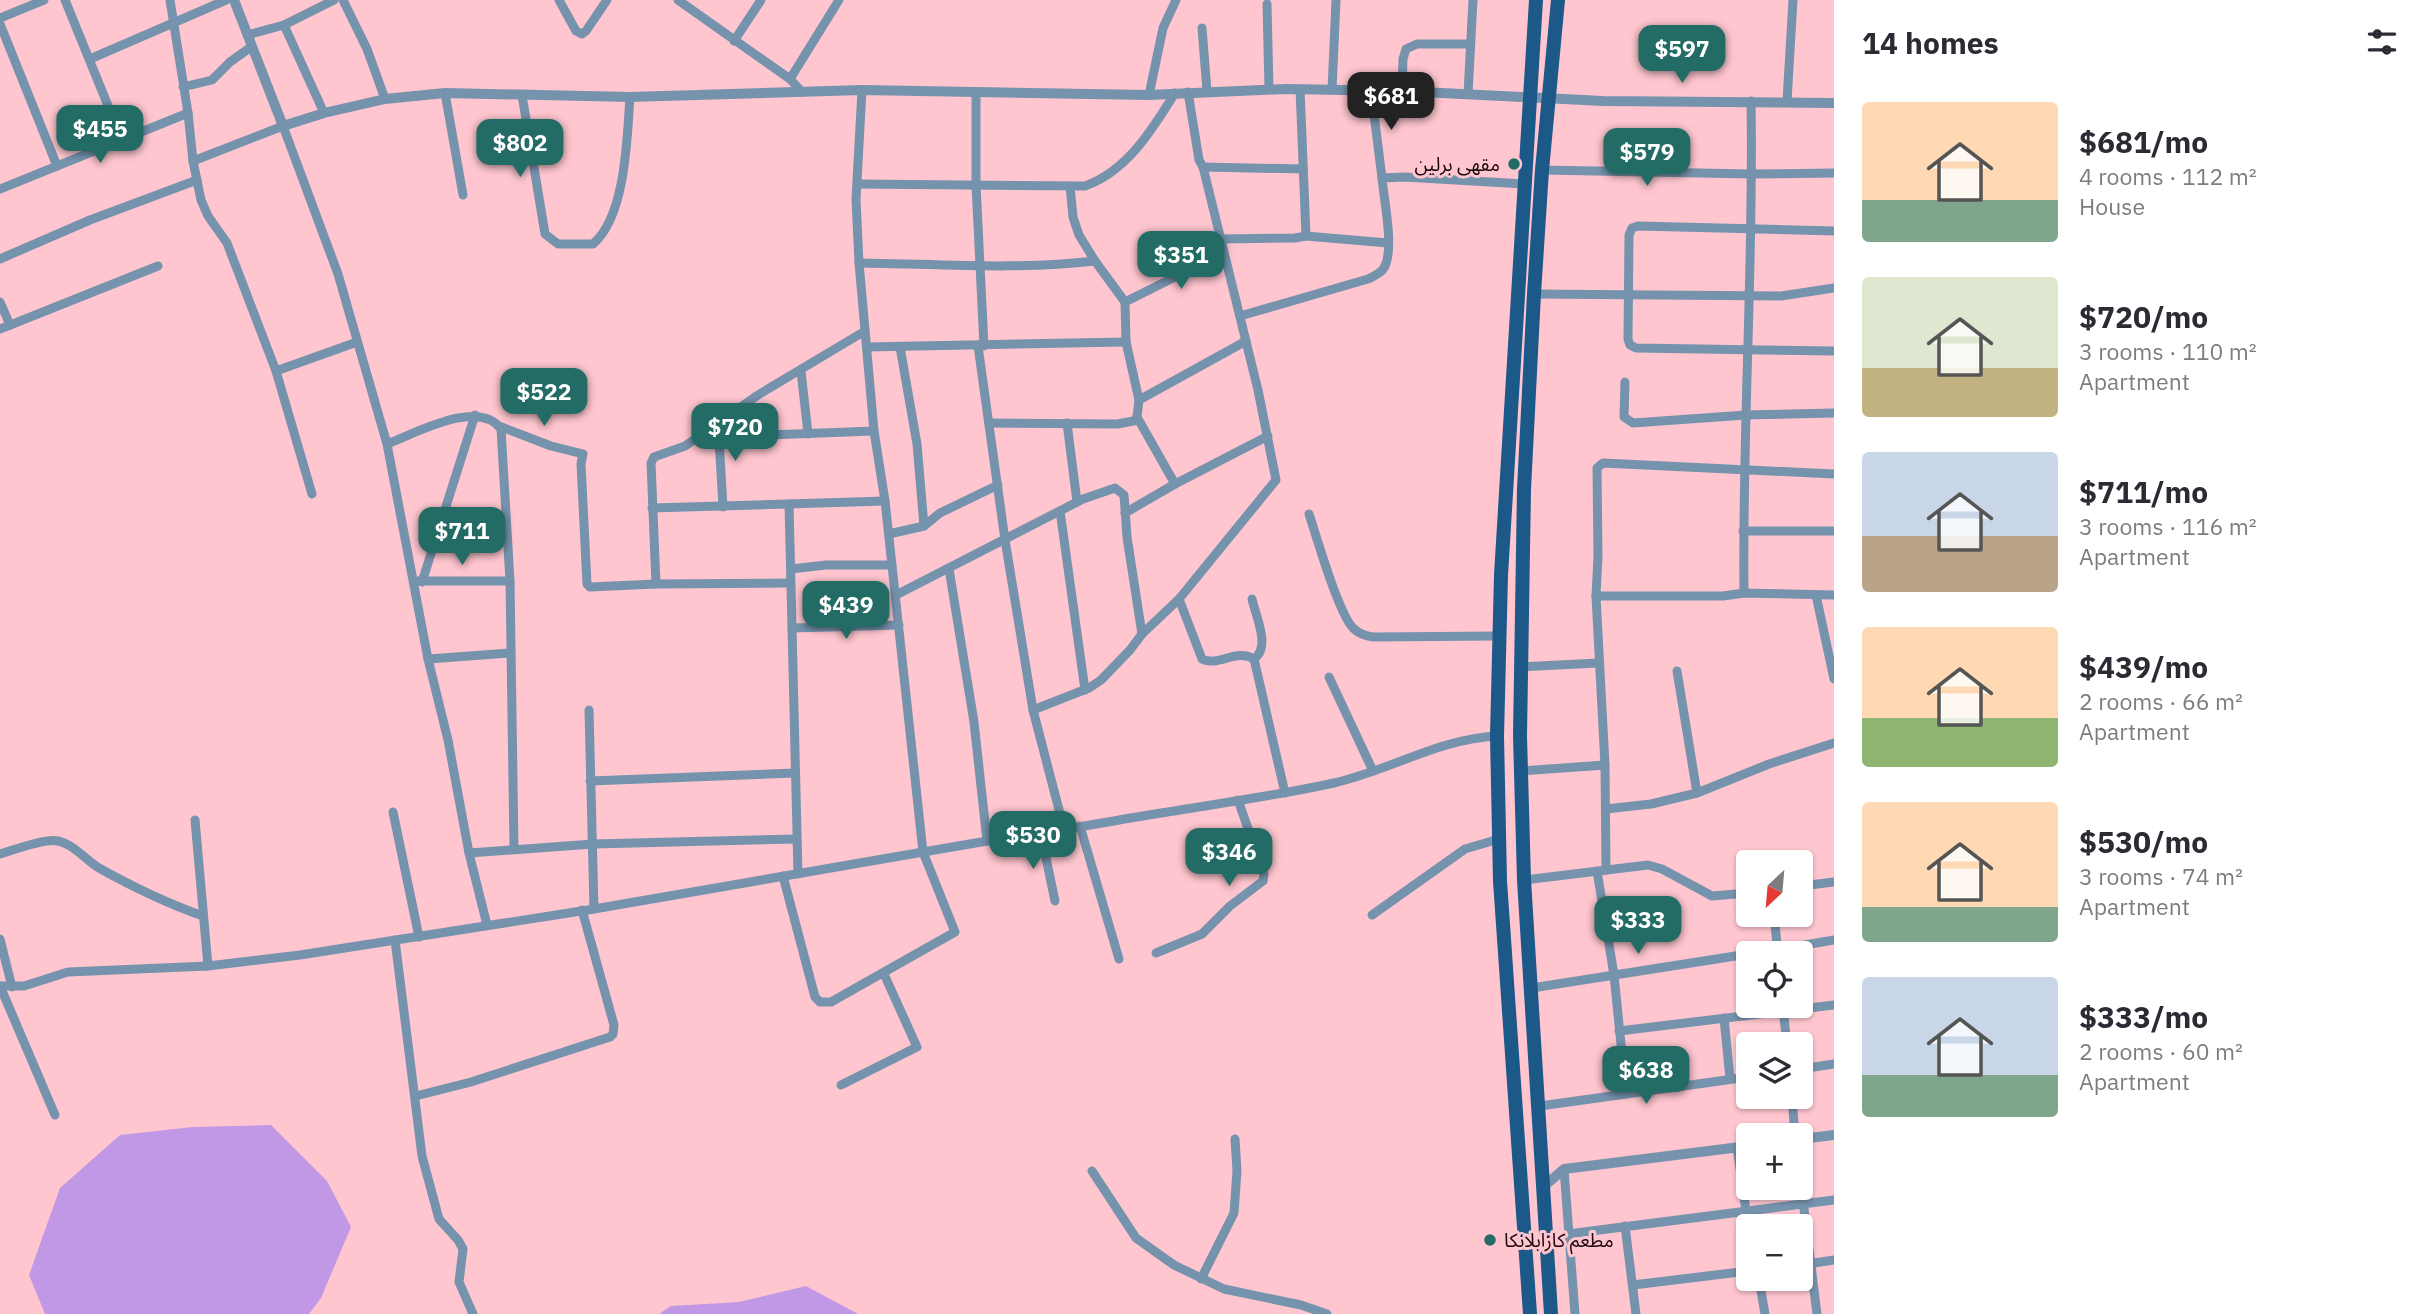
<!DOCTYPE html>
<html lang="en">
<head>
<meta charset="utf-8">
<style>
  body { margin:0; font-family:"IBM Plex Sans","Noto Sans Arabic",sans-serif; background:#f2f2f3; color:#2b2b33; height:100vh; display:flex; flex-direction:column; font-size:26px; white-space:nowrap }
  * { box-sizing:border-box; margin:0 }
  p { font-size:23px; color:#7c7c81 }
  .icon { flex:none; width:38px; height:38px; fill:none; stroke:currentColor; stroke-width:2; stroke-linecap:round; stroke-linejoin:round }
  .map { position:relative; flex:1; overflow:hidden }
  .sheet { display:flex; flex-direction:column; background:#fff; width:595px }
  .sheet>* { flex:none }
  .needle { width:46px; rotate:206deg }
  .buttons { position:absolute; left:1736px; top:850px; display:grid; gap:14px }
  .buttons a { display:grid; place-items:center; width:77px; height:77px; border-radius:7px; background:#fff; box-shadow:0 2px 5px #0004; font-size:35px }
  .price { position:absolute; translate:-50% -60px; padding:0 16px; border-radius:14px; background:#236c66; color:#fff; font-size:23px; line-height:46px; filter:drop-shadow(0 2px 4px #0008) }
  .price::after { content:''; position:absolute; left:50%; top:42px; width:21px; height:16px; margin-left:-10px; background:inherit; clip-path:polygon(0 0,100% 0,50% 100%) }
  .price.current { background:#222; color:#fff }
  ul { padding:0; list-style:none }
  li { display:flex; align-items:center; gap:21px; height:175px; padding:0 28px }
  li span { display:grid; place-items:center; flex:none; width:196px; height:140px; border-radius:7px; color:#555 }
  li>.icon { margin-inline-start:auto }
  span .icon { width:84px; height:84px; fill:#fffc; stroke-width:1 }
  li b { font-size:30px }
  h2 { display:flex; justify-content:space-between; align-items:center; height:84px; padding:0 28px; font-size:30px }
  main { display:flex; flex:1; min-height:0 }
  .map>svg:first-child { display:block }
</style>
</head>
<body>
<main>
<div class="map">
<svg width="1834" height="1314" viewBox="0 0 1834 1314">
  <rect width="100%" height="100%" fill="#ffc6cf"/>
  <g fill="#c098e6">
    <path d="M 271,1125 L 327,1181 L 351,1227 L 321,1298 L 309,1314 L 45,1314 L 29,1275 L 60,1188 L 120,1135 L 193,1127 Z"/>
    <path d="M 806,1286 L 858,1314 L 659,1314 L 671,1306 L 739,1302 Z"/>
  </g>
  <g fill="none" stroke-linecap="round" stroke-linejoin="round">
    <g stroke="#7693ae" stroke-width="9">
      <path d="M 65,0 L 122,140"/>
      <path d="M 170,0 L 188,113 L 193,161 L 201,200 L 208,216 L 227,243 L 276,371 L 312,494"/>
      <path d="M 343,0 L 367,49 L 385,99"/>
      <path d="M 559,0 L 576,31 L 582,34 L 586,31 L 607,0"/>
      <path d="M 678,0 L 790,79 L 802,92"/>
      <path d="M 1267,4 L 1269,89"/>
      <path d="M 0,18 L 44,0"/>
      <path d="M 0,24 L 57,166"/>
      <path d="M 284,25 L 324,113"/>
      <path d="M 1202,28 L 1207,91"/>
      <path d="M 247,35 L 284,25 L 334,0"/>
      <path d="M 734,41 L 761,0"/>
      <path d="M 90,59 L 226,0"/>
      <path d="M 790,79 L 839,0"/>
      <path d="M 183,87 L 212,80 L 230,62 L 251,47"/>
      <path d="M 1332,90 L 1336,0"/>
      <path d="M 1371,90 L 1382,178"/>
      <path d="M 1402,91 L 1403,59 L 1406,49 L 1417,44 L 1470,44"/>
      <path d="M 445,93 L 463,195"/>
      <path d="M 976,93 L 976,185 L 984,346"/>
      <path d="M 1468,94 L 1473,0"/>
      <path d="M 522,95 L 545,234 L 558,244 L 593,244 C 626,216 627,137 630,97"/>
      <path d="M 1149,95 L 1163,28 L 1176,0"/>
      <path d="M 1787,101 L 1793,0"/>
      <path d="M 193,161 L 283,126 L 338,274 L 387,444 L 428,659 L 448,740 L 469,853 L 487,925"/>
      <path d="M 1203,167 L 1303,169"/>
      <path d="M 1542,170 L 1752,174 L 1834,173"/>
      <path d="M 857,184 L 1085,186 C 1127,171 1152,130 1175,93"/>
      <path d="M 1070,186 L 1073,217 L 1079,235 L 1095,261 L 1125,302 L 1126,342 L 1139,400 L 1137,417 L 1175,484"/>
      <path d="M 0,189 L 188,113"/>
      <path d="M 1834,231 L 1638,226 L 1632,228 L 1629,235 L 1628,339 L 1630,345 L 1636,348 L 1834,351"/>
      <path d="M 1306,236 L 1388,243"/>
      <path d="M 1221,239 L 1295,238 L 1306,236 L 1300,89"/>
      <path d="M 0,259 L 90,220 L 197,180"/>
      <path d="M 859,263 C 937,264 1017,270 1095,261"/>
      <path d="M 1534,294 L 1781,296 L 1834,288"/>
      <path d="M 0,302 L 10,325"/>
      <path d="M 1125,302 L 1223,253"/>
      <path d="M 1240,316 L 1368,279 C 1374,276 1382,273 1385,266 C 1394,247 1384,200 1382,178 L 1404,177 L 1524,184"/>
      <path d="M 0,329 L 158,266"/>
      <path d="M 978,346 L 1005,540 L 1033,710 L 1064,829"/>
      <path d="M 867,347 L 1126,342"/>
      <path d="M 900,347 L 917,444 L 924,526"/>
      <path d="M 276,371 L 357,342"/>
      <path d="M 801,371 L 808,434"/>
      <path d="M 1625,382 L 1624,417 L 1633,423 L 1746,415 L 1834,413"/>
      <path d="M 1139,400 L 1246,341"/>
      <path d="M 718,422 L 723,507"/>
      <path d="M 989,423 L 1117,424 L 1134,421 L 1137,417"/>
      <path d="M 1067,423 L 1077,502"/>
      <path d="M 499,426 L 551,446 L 583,454 L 581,464 L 587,584 L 590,587 L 656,584 L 790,583"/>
      <path d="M 719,437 L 874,431"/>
      <path d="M 387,444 C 416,433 478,398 501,429 L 510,581 L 514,849"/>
      <path d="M 789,504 L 798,874"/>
      <path d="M 652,508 L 885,501"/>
      <path d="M 1060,511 L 1085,690"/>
      <path d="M 1125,513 L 1175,484 L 1268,436"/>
      <path d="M 1309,514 C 1317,538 1338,612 1353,628 C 1358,633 1366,636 1373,637 L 1499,636"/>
      <path d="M 1743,531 L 1834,531"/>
      <path d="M 889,534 L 924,526 L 940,513 L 998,485"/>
      <path d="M 791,569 L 826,565 L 892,565"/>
      <path d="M 949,569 L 974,722 L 987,841"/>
      <path d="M 417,581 L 510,581"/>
      <path d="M 422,582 L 475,415"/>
      <path d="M 656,584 L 651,463 L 654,457 L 685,446 L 758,395 L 865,331"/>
      <path d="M 1744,593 C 1742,429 1754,265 1751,101"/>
      <path d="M 896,595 L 1083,499 L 1115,488 L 1124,495 L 1127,537 L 1142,634"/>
      <path d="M 1816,595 L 1834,679"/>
      <path d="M 1596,596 L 1723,596 L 1744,593 L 1834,595"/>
      <path d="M 1179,599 L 1202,659 C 1218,667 1237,648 1254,659 L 1285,793"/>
      <path d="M 1252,599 C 1256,617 1271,647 1254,659"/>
      <path d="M 792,628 L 899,625"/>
      <path d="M 428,659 L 510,653"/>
      <path d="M 1521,667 L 1598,663"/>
      <path d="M 1677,671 L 1697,793"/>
      <path d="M 1329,677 L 1373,771"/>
      <path d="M 589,710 L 594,909"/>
      <path d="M 1033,710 L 1089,688 L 1101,680 L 1130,650 L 1142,634 L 1179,599 L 1276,480 L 1258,390 L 1203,167 L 1199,160 L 1188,92"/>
      <path d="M 1520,771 L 1605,765"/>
      <path d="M 590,781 L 795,773"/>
      <path d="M 1606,809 L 1651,804 L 1697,793 L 1769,764 L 1834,743"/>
      <path d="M 393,812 L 419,937"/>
      <path d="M 195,820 L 208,966"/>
      <path d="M 1080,826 L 1119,959"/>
      <path d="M 1041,834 L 1055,901"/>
      <path d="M 469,853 L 593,844 L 796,839"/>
      <path d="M 0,854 C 14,850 45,838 58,841 C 73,844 86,860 99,868 C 133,887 166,903 203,916"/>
      <path d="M 1606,870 L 1605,765 L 1596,596 L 1598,556 L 1597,468 L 1603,463 L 1834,474"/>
      <path d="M 1597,871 L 1614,975 L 1626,1094"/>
      <path d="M 783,876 L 815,997 L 820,1002 L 831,1002 L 955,932 L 923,852 L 885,501 L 874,431 L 859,263 L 856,199 L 862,90"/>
      <path d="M 1524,880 L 1648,865 L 1662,869 L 1712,896 L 1748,893"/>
      <path d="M 1801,886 L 1834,882"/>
      <path d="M 1372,915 L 1465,849 L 1499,839"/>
      <path d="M 1774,915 L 1778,954"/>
      <path d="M 0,939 L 12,987"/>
      <path d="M 395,940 L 422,1156 L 439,1219 L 458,1240 L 463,1249 L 459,1282 L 473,1314"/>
      <path d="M 1156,953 L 1202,934 L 1230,906 L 1263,881 L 1264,874 L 1238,800"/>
      <path d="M 1753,954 L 1834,940"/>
      <path d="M 0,986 L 24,986 L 68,972 L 208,966 L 300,955 L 594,909 L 987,841 C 1043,834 1099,823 1155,814 C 1215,804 1275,796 1334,783 C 1391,770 1438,739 1497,736"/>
      <path d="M 0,986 L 55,1115"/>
      <path d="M 1532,988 L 1748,954"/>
      <path d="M 1783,1008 L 1787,1045"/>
      <path d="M 1724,1018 L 1730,1079"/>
      <path d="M 1619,1031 L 1834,1005"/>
      <path d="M 1801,1069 L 1834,1064"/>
      <path d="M 841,1085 L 917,1047 L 884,974"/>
      <path d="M 416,1096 L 471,1082 L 610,1037 L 613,1034 L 614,1025 L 582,910"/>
      <path d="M 1792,1097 L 1795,1136"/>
      <path d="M 1540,1106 L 1748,1077"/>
      <path d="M 1737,1147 L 1746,1211"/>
      <path d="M 1564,1169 L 1575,1314"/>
      <path d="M 1092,1171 L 1136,1238 L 1174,1265 L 1224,1289 L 1301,1305 L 1327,1314"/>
      <path d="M 1801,1185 L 1817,1314"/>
      <path d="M 1625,1226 L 1636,1314"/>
      <path d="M 1568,1234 L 1834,1200"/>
      <path d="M 1801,1265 L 1834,1260"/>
      <path d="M 1201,1279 L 1234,1213 L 1237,1171 L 1235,1139"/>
      <path d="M 1759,1279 L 1765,1314"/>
      <path d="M 1633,1285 L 1748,1271"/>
    </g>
    <g stroke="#7693ae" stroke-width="10">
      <path d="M 234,0 L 283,126 L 324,113 L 385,99 L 445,93 L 630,97 L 862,90 L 1149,95 L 1286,89 L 1402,91 L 1603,101 L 1834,103"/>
      <path d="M 1801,1139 L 1834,1135"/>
      <path d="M 1542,1188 L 1564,1169 L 1748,1146"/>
    </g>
    <g stroke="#1c5888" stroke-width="14">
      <path d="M 1530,1314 L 1500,881 L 1497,736 L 1501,575 L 1536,0"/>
      <path d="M 1551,1314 L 1524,880 L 1520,736 L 1524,489 L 1534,294 L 1542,170 L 1558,0"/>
    </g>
  </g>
  <g fill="#236c66" stroke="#ffc6cf" stroke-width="2.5">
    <circle cx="1514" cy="164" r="7"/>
    <circle cx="1490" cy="1240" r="7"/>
  </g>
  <g text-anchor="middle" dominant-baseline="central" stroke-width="6" stroke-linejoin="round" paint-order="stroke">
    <g font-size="19" fill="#1a070b" stroke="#ffc6cf" text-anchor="end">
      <text x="1500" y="164">مقهى برلين</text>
      <text x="1504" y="1240" text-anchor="start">مطعم كازابلانكا</text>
    </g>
  </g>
</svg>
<div class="buttons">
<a><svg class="needle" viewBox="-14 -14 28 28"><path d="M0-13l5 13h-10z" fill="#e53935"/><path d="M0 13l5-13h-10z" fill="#7c7c81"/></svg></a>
<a><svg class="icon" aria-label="locate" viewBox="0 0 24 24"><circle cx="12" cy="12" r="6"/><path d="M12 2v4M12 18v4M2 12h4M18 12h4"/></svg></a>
<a><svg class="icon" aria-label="layers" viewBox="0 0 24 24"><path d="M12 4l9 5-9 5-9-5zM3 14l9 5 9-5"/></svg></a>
<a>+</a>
<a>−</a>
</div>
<b class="price" style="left:1682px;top:85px">$597</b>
<b class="price current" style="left:1391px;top:132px">$681</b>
<b class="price" style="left:100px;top:165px">$455</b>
<b class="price" style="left:520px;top:179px">$802</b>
<b class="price" style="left:1647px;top:188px">$579</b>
<b class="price" style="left:1181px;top:291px">$351</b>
<b class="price" style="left:544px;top:428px">$522</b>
<b class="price" style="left:735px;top:463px">$720</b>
<b class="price" style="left:462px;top:567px">$711</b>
<b class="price" style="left:846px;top:641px">$439</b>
<b class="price" style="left:1033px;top:871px">$530</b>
<b class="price" style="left:1229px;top:888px">$346</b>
<b class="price" style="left:1638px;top:956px">$333</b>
<b class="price" style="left:1646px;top:1106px">$638</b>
</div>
<section class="sheet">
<h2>14 homes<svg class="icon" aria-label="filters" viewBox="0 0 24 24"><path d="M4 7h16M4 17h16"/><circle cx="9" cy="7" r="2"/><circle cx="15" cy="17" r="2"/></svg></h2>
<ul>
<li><span style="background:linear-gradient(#ffd9b3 70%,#7fa58c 0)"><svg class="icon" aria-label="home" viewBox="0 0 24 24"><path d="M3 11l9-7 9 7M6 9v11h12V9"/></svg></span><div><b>$681/mo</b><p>4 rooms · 112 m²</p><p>House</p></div></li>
<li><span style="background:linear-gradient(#dfe7d0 65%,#c2b280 0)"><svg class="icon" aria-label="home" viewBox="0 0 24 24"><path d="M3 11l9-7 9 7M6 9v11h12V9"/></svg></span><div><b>$720/mo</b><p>3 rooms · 110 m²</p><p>Apartment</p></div></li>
<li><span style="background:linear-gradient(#c9d6e8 60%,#b9a48a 0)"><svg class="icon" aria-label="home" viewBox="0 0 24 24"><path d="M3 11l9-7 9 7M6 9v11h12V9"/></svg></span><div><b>$711/mo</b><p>3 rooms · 116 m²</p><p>Apartment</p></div></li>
<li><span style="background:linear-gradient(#ffd9b3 65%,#8fb573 0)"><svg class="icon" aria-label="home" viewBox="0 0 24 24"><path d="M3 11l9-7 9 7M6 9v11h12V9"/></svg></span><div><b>$439/mo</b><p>2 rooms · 66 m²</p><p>Apartment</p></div></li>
<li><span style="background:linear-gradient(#ffd9b3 75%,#7fa58c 0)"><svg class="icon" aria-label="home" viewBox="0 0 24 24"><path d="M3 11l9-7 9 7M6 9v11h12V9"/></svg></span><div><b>$530/mo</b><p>3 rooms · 74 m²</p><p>Apartment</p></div></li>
<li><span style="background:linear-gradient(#c9d6e8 70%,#7fa58c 0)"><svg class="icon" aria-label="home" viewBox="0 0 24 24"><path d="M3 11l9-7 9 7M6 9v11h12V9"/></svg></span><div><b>$333/mo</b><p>2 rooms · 60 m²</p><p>Apartment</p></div></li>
</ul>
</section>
</main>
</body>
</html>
